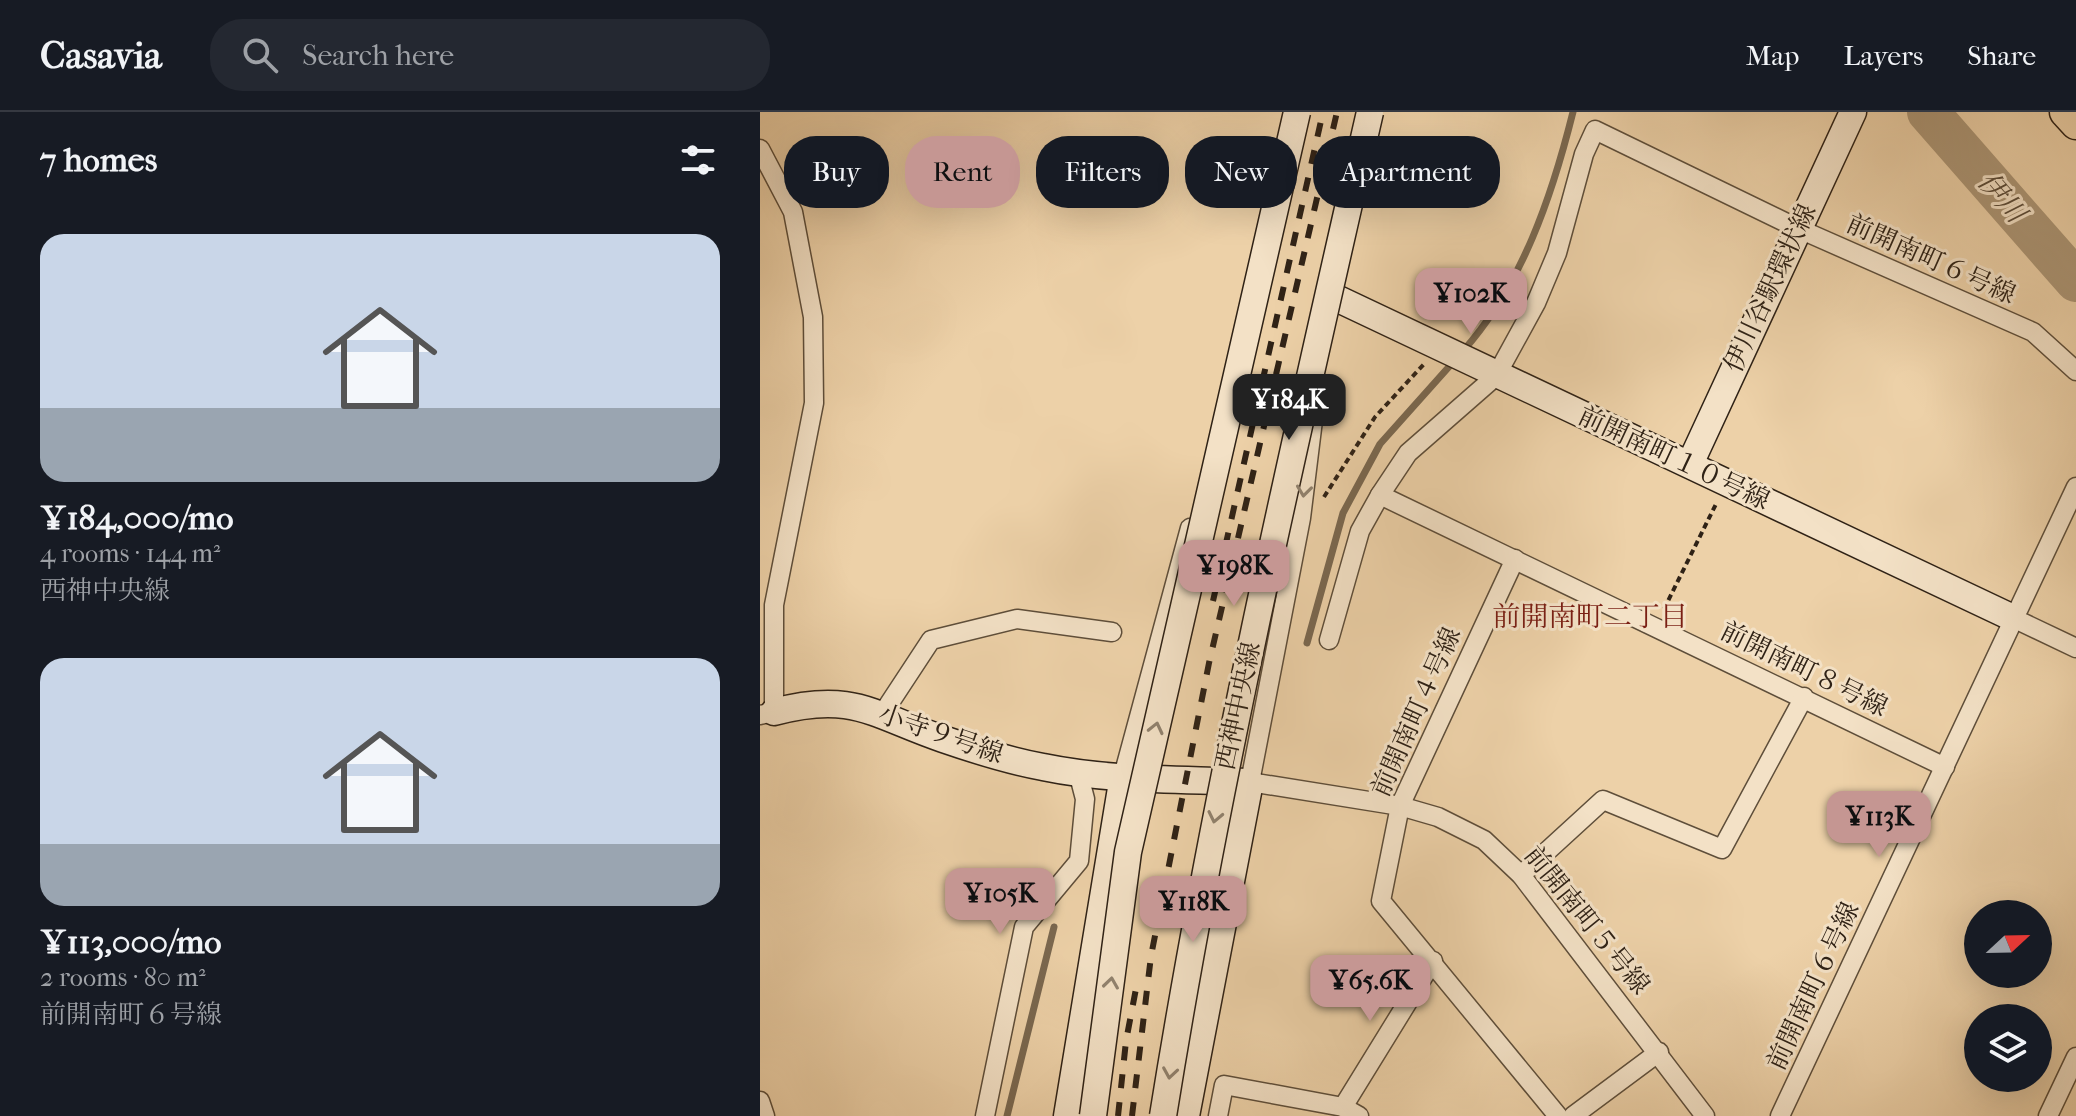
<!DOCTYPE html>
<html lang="en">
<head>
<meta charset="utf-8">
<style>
  body { margin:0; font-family:"IM FELL French Canon","Noto Serif JP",serif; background:#242831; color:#f1f3f6; height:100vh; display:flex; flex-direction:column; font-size:30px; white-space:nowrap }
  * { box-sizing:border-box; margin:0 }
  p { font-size:26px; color:#9ea1a6 }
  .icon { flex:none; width:44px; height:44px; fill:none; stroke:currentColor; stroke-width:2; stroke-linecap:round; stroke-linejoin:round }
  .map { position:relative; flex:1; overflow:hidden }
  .sheet { display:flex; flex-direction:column; background:#171b24; width:760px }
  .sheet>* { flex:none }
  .guide { position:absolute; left:24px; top:24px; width:760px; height:72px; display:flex; gap:16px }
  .needle { width:52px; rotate:68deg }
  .fabs { position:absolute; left:1204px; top:788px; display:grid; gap:16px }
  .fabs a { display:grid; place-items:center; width:88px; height:88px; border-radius:50%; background:#171b24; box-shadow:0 8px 32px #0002; font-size:40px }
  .price { position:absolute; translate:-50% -68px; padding:0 18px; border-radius:16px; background:#c59692; color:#111; font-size:26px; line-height:52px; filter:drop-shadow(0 2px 4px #0008) }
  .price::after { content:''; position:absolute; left:50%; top:48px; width:24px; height:18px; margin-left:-12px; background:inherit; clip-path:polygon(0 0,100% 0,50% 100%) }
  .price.selected { background:#222; color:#fff }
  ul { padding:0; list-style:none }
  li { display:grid; align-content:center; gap:16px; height:424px; padding:0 40px }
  li span { display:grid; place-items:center; height:248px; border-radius:24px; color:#555 }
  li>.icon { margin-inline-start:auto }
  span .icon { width:144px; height:144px; fill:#fffc; stroke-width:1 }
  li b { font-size:34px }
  h2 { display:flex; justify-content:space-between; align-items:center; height:96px; padding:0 40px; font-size:34px }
  .tag { padding:0 28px; border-radius:32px; background:#171b24; box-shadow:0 8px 32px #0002; font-size:28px; line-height:72px }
  .tag.selected { background:#c59692; color:#111 }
  header { display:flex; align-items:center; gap:48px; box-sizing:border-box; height:112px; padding:0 40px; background:#171b24; border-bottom:2px solid #363941 }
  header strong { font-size:38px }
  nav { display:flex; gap:44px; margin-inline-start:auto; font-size:28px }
  .search { width:560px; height:72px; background:#242831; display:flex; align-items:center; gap:20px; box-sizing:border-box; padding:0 28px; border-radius:32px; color:#9ea1a6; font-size:30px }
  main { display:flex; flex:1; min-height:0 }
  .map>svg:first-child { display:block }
</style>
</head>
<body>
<header>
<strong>Casavia</strong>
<div class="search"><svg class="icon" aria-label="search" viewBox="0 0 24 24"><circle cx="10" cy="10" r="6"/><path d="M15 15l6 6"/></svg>Search here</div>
<nav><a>Map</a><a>Layers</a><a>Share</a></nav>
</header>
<main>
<section class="sheet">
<h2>7 homes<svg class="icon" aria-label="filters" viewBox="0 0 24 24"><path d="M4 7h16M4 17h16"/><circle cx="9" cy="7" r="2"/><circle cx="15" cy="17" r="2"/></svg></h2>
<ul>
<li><span style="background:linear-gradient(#c9d6e8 70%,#9aa5b1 0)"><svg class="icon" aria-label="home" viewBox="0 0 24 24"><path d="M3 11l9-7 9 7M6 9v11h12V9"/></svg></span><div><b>¥184,000/mo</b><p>4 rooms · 144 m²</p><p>西神中央線</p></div></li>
<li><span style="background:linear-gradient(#c9d6e8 75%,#9aa5b1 0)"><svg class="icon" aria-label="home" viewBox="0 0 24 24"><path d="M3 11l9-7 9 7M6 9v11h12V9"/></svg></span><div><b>¥113,000/mo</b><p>2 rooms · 80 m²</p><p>前開南町６号線</p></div></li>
</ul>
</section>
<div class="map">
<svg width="1316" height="1004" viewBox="0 0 1316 1004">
  <rect width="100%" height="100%" fill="#edd1a8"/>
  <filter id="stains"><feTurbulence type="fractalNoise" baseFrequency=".0025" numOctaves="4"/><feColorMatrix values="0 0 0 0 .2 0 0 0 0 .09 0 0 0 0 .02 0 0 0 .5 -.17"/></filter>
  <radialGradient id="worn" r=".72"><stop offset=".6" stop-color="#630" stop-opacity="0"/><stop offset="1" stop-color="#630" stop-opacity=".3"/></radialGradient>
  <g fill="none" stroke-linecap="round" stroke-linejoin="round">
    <g stroke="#7a6850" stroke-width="7">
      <path d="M 703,239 C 762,173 792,84 813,0"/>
      <path d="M 547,531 L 583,401 L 620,332 L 695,248"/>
      <path d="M 247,1004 L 294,815"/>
    </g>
    <path stroke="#ac9676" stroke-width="42" d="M 1168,0 L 1316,169"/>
    <g stroke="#5e4e3a" stroke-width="21">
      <g id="street">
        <path d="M 0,37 L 33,100 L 53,205 L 54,291 L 14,493 L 14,600 L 0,603"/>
        <path d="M 555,292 L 541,406 L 490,670 L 640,694 L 678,705 L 724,728 L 761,763 L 945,1004"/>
        <path d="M 620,383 L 1185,655"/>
        <path d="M 755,447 L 640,694 L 621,789 L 798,1004"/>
        <path d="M 1253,506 L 1316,536"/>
        <path d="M 569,528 L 600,419 L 620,383 L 648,341 L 736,264 L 776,191 L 797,141 L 824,42 L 835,18 L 1037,116 L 1273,220 L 1316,259"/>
        <path d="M 123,601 L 171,528 L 257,507 L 352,520"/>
        <path d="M 363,664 L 430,416"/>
        <path d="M 761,763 L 843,688 L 962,737 L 1044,585"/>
        <path d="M 0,989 L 5,1004"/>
        <path d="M 583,995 L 673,849"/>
        <path d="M 225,1004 L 264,815 L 319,749 L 325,687 L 318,660"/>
        <path d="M 458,1004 L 464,973 L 583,995 L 599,1004"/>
        <path d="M 813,1004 L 899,940"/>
        <path d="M 1020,1004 L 1316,375"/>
        <path d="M 1288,1004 L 1316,945"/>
      </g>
    </g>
    <g stroke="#2f2216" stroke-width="29">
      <g id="secondary">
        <path d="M 574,185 L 1253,506"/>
        <path d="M 930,352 L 1093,0"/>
        <path d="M 14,600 C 93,579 113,603 183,627 C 215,638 250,649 283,655 C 350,669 422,667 490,670 L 426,1004"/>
        <path d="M 307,1004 L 363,664"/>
      </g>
    </g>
    <g stroke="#2f2216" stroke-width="33">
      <path id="primary" d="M 1305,0 L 1316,12"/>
    </g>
    <g stroke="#2f2216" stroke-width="4" stroke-dasharray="6 4" stroke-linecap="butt">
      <path d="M 564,385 L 615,305 L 664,252"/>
      <path d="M 904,497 L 957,390"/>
    </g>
    <use href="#street" stroke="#f3e1c6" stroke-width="18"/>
    <use href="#secondary" stroke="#f3e1c6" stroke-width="26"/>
    <use href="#primary" stroke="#edd1a8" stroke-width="30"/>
    <g stroke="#2f2216" stroke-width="6" stroke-dasharray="14 14" stroke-linecap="butt">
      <path d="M 453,489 L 563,0"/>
      <path d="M 358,1004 L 366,929 L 378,866"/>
      <path d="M 372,1004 L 391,844 L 449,551 L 577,0"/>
    </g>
    <g stroke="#2f2216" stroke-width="29" stroke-linecap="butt">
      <g id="secondary-bridge">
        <path d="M 333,1004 L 368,740 L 537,0"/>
        <path d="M 403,1004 C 457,667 534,333 610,0"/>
      </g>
    </g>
    <use href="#secondary-bridge" stroke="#f3e1c6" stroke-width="26"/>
  </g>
  <defs><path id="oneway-chevron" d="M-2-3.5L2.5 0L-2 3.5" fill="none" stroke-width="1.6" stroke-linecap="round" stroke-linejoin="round" transform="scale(2)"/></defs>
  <g stroke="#91826e">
    <use href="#oneway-chevron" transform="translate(544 379) rotate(97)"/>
    <use href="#oneway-chevron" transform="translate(396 616) rotate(-77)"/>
    <use href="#oneway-chevron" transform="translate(455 705) rotate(102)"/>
    <use href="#oneway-chevron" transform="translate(351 871) rotate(-82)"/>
    <use href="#oneway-chevron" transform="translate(410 961) rotate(99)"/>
  </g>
  <g text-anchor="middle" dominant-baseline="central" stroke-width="6" stroke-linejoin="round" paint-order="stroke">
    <g font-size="26" fill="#2f2216" stroke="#f3e1c6">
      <text transform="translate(1171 147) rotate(24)">前開南町６号線</text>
      <text transform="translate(1010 176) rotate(-65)">伊川谷駅環状線</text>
      <text transform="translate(914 346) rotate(25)">前開南町１０号線</text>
      <text transform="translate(1044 557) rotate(26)">前開南町８号線</text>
      <text transform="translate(478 594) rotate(-78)">西神中央線</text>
      <text transform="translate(656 600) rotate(-66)">前開南町４号線</text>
      <text transform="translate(181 622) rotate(19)">小寺９号線</text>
      <text transform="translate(827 808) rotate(51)">前開南町５号線</text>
      <text transform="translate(1053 874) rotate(-65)">前開南町６号線</text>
    </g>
    <g font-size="28" font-style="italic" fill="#5b4b38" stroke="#f3e1c6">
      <text transform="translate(1242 85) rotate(49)">伊川</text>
    </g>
    <g font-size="28" fill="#7a1f14" stroke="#f3e1c6">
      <text x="830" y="504">前開南町二丁目</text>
    </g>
  </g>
  <rect width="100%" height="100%" filter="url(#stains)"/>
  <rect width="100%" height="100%" fill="url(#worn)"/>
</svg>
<div class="fabs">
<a><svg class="needle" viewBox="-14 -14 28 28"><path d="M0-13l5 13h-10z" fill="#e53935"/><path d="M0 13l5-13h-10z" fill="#9ea1a6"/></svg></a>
<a><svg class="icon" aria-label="layers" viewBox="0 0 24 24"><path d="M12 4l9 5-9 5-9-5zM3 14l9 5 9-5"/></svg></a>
</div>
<b class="price" style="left:711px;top:224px">¥102K</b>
<b class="price selected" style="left:529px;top:330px">¥184K</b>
<b class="price" style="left:474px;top:496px">¥198K</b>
<b class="price" style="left:1119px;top:747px">¥113K</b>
<b class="price" style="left:240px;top:824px">¥105K</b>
<b class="price" style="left:433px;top:832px">¥118K</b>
<b class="price" style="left:610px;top:911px">¥65.6K</b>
<div class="guide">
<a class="tag">Buy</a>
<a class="tag selected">Rent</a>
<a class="tag">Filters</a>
<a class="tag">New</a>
<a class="tag">Apartment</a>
</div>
</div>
</main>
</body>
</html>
